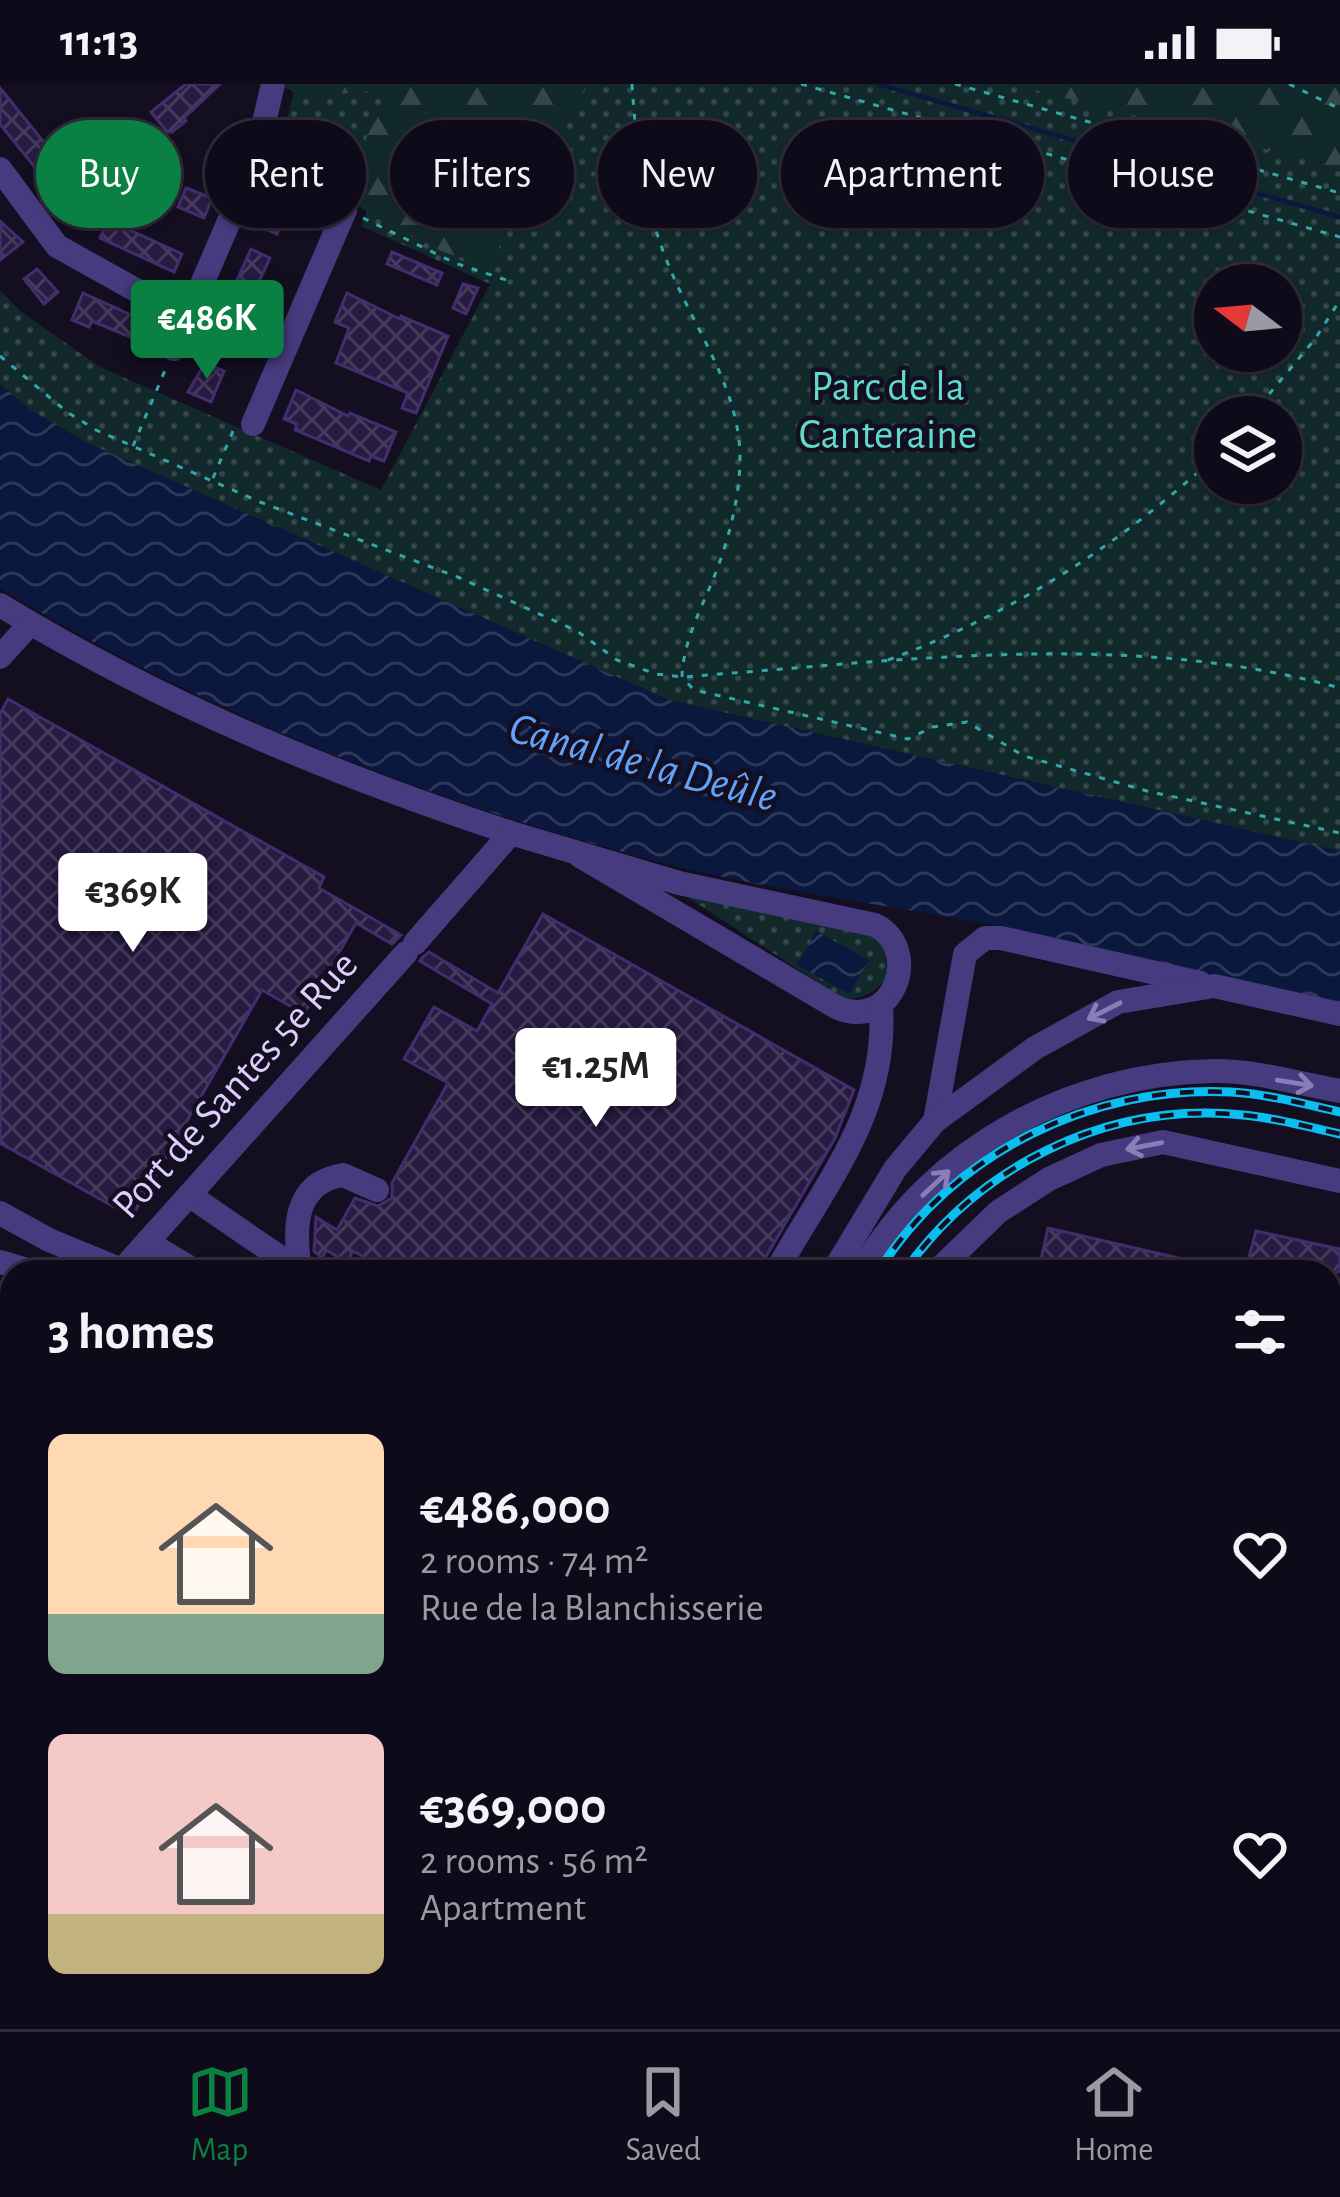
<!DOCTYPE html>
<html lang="en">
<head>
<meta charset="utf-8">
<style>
  body { margin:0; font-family:"Alegreya Sans",sans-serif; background:#181322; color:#f1f3f6; height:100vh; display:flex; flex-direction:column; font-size:45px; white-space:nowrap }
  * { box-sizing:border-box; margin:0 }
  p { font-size:39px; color:#9b9aa2 }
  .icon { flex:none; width:66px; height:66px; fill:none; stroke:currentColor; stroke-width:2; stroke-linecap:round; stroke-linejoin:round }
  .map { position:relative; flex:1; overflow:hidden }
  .side { position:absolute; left:0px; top:1176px; width:1341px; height:771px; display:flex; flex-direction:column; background:#0f0a19; border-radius:36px 36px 0 0; box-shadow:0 3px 9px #0004,0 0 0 3px #2f2b38 }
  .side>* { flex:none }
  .banner { position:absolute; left:36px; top:36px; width:1269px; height:108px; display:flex; gap:24px }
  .needle { width:78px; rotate:286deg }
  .buttons { position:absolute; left:1194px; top:180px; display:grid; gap:24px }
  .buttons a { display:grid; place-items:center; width:108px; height:108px; border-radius:50%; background:#0f0a19; box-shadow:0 3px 9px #0004,0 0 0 3px #2f2b38; font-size:60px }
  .price { position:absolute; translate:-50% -102px; padding:0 27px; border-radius:12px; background:#fff; color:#222; font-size:39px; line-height:78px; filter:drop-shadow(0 3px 6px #0008) }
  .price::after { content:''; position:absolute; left:50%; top:72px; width:36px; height:27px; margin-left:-18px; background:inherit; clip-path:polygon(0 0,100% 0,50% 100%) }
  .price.current { background:#0b8043; color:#fff }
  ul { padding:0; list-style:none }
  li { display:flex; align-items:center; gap:36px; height:300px; padding:0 48px }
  li span { display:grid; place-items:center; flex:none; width:336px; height:240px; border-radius:18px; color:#555 }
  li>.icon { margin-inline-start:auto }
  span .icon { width:144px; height:144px; fill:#fffc; stroke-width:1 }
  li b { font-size:51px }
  h2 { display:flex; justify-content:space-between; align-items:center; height:144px; padding:0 48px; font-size:51px }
  .tag { padding:0 42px; border-radius:54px; background:#0f0a19; box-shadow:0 3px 9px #0004,0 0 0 3px #2f2b38; font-size:42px; line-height:108px }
  .tag.current { background:#0b8043; color:#fff }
  .status { display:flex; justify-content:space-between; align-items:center; height:84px; padding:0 60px; background:#0f0a19; direction:ltr }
  .status svg { height:33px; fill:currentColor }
  .tab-bar { display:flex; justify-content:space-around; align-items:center; height:168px; border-top:3px solid #2f2b38; background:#0f0a19; font-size:33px; color:#9b9aa2 }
  .tab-bar a { display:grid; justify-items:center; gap:6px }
  .tab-bar .current { color:#0b8043 }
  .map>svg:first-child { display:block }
</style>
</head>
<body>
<div class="status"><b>11:13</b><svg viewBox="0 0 49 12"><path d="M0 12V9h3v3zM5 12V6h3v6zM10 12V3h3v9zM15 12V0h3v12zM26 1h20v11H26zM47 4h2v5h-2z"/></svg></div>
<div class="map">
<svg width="1340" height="1945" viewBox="0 0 1340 1945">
  <defs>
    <pattern id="green-dots" width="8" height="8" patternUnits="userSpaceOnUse" patternTransform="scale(3)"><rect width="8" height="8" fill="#12292b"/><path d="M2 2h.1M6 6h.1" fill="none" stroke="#34474b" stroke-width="1.8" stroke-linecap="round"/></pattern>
    <pattern id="forest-firs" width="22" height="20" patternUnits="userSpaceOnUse" patternTransform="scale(3)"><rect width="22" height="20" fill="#12292b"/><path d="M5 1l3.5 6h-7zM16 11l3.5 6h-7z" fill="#34474b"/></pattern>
    <pattern id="water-waves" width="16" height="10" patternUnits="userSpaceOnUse" patternTransform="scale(3)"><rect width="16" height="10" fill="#0b183d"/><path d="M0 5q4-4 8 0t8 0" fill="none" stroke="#2e395a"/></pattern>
    <pattern id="building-cross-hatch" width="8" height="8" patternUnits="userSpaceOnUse" patternTransform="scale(3)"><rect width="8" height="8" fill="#271b41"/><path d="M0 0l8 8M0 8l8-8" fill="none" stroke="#463b5d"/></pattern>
  </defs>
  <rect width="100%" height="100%" fill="#140e21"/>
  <g fill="url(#green-dots)" fill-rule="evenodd">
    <path d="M 276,0 L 1340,0 L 1340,767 L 669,616 L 87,359 L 30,326 L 0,300 L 0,206 L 20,227 L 100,283 L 381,406 L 490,200 L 361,142 L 368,126 L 341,113 L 343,104 L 298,82 L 301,72 L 281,60 L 294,7 ZM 1215,201 L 1281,201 L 1281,267 L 1215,267 ZM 1215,333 L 1281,333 L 1281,399 L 1215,399 Z"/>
    <path d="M 686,812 L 868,847 L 884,861 L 889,891 C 878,907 862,916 843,915 Z"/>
    <path d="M 1329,1746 L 1340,1749 L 1340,1940 L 1334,1945 L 1266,1945 L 1256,1935 L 1329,1935 Z"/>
    <path d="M 759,1935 L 848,1935 L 855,1945 L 747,1945 Z"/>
  </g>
  <g fill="url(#forest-firs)">
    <path d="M 295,0 L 587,0 L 489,182 L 443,168 L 341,113 L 387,6 L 293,13 L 294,6 L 279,3 Z"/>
    <path d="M 1011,0 L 1340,0 L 1340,84 Z"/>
    <path d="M 0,1492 L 12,1501 L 12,1712 L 0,1716 Z"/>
    <path d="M 651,1935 L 713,1935 L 733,1945 L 644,1945 Z"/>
  </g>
  <path fill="#12292b" d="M 865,1935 L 1029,1935 L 1036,1945 L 872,1945 Z"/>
  <g fill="url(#water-waves)">
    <path d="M 0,300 L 30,326 L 87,359 L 669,616 L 1340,767 L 1340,921 C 1210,892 1080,856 949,833 C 856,817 763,804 672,781 C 437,721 206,630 0,504 Z"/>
    <path d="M 816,847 L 869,876 L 849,910 L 797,881 Z"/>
  </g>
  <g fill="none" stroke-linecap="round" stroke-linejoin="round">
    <g stroke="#0b183d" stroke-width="4.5">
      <path d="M 878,0 L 1340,133"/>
      <path d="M 0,1562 L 12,1567"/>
      <path d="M 641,1940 L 654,1945"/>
    </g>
  </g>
  <g fill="url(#building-cross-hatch)" stroke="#422e6c" stroke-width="3">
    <path d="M 186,0 L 220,0 L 184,34 L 186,37 L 172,48 L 167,48 L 151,28 Z"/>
    <path d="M 0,4 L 55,72 L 37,86 L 0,40 Z"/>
    <path d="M 89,67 L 108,75 L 97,102 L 78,94 Z"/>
    <path d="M 135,83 L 154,91 L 144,115 L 125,107 Z"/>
    <path d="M 66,96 L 84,119 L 69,131 L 51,108 Z"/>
    <path d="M 186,104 L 212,114 L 204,134 L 178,123 Z"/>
    <path d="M 269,121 L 286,128 L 277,150 L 260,143 Z"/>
    <path d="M 108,136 L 182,170 L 174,188 L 100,154 Z"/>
    <path d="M 0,137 L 23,158 L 0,176 Z"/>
    <path d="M 251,165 L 270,174 L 233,253 L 215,245 Z"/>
    <path d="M 392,168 L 442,189 L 437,201 L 387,180 Z"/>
    <path d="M 37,185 L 58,208 L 44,220 L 24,195 Z"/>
    <path d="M 463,200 L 478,204 L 466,230 L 453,224 Z"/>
    <path d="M 83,209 L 153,241 L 145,259 L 92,237 L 89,243 L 72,236 Z"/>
    <path d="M 347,209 L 400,235 L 401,232 L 448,252 L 416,329 L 402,324 L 408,309 L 336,279 L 349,244 L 335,238 Z"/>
    <path d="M 205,279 L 224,287 L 211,318 L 188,308 Z"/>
    <path d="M 296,306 L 348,332 L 350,329 L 396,348 L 384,377 L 371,372 L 369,377 L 295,346 L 297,340 L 284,335 Z"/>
    <path d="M 8,615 L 324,793 L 319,804 L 401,851 L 392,860 L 356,839 L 304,930 L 262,906 L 132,1133 L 0,1059 L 0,630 Z"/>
    <path d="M 543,830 L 854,1006 L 835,1054 L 757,1188 L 391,1188 L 353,1167 L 347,1178 L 326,1166 L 322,1174 L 314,1167 L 316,1133 L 337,1146 L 355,1114 L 378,1122 L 392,1114 L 392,1099 L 448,999 L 404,975 L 434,923 L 477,947 L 492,920 L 420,877 L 422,874 L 429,868 L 498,909 Z"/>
    <path d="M 1048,1144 L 1217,1183 L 1216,1188 L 1038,1188 Z"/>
    <path d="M 1256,1147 L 1340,1165 L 1340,1188 L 1245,1188 Z"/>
  </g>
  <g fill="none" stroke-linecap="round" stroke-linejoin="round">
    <g stroke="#33a7ae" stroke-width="3" stroke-dasharray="6 9" stroke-linecap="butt">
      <path d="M 632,0 C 636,64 645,127 671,187 C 694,242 732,295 739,356 C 744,401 729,457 712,498 C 699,529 683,560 682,593 L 694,606 L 908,655 L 933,643 L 967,638 L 1024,672 L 1147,707 L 1340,749"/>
      <path d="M 801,0 L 1340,153"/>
      <path d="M 955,0 L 1340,109"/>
      <path d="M 1289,0 L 1340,25"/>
      <path d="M 363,134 L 455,179 L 506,196"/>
      <path d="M 0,272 L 67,328 L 96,346 L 260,418 L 460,494 L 577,547 L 617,576 L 656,590 L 682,593 C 899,577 1127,545 1340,604"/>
      <path d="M 1250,333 L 1315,255 L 1340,216"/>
      <path d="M 133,362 L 166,284"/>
      <path d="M 213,394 L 233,347"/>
      <path d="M 888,576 C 1014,529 1115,464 1215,373"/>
      <path d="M 852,1935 L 859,1945"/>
      <path d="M 803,1945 L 818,1935"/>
      <path d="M 835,1945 L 849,1935"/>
      <path d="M 1174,1945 L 1188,1935"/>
    </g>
    <g stroke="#463b7e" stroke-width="24">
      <path d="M 0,85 L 57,162 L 143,210 L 191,227"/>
      <path d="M 174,265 L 255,77 L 273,0"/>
      <path d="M 253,340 L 345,126 L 255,77"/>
      <path d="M 0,521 C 161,619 332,690 511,749"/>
      <path d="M 0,573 L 30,540"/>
      <path d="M 415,859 L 511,749 L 679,799 L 875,841 C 923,865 894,949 836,923 L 580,772"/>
      <path d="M 935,1037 L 965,870 L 985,854 L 1001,854 L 1200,899"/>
      <path d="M 189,1111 L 300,1187 C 294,1147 292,1099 343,1091 L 377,1106"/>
      <path d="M 0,1129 L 49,1156 L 122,1186 L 406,869"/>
      <path d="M 147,1158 L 197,1188"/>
      <path d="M 0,1178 L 34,1188"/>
      <path d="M 776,1188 C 825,1099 888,1029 881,922"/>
      <path d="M 833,1188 L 895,1085 L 935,1037 L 1035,964 L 1118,918 L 1214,902 L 1340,930"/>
      <path d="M 861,1188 C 931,1064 1073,989 1213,987 C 1254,986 1299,1000 1340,1007"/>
      <path d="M 936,1188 L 998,1128 L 1049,1095 L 1101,1071 L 1163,1058 L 1340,1097"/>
      <path d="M 1329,1622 L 1340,1625"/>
      <path d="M 1055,1935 L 1061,1945"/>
      <path d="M 1244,1935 L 1251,1945"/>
      <path d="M 16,1945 L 23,1935"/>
      <path d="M 620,1945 L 625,1935"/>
    </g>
    <g stroke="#0abef0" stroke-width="9">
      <g id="rail">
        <path d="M 878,1188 C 953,1068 1092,1001 1231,1008 C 1268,1010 1304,1020 1340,1028"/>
        <path d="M 904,1188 C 978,1083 1102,1021 1231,1030 C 1268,1032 1304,1042 1340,1050"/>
        <path d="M 313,1945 L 319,1935"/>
      </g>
    </g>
    <use href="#rail" stroke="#140e21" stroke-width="4.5" stroke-dasharray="14" stroke-linecap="butt"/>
  </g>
  <defs><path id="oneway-shaft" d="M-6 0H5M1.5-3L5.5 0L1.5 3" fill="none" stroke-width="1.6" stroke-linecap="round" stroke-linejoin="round" transform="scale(3)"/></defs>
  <g stroke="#897eb7">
    <use href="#oneway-shaft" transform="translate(1104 927) rotate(153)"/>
    <use href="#oneway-shaft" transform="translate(1295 999) rotate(9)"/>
    <use href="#oneway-shaft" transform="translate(1144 1062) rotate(169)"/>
    <use href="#oneway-shaft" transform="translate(936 1099) rotate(-43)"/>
  </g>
  <g text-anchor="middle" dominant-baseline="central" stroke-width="9" stroke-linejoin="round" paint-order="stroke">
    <g font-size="42" fill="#60daca" stroke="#140e21">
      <text x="888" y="303">Parc de la<tspan x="888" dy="48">Canteraine</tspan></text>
    </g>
    <g font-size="42" fill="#dbd0fd" stroke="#140e21">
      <text transform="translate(235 1001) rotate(-48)">Port de Santes 5e Rue</text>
    </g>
    <g font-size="45" font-style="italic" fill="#63a2f9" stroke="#140e21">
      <text transform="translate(643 679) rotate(15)">Canal de la Deûle</text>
    </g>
  </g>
</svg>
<div class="buttons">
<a><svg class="needle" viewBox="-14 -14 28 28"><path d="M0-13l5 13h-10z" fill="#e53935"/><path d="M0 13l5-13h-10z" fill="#9b9aa2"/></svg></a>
<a><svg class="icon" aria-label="layers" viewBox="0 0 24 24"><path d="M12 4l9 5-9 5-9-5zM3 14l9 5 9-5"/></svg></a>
</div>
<b class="price current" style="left:207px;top:298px">€486K</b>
<b class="price" style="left:133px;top:871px">€369K</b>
<b class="price" style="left:596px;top:1046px">€1.25M</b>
<div class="banner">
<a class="tag current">Buy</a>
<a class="tag">Rent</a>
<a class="tag">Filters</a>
<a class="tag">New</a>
<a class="tag">Apartment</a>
<a class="tag">House</a>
</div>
<section class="side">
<h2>3 homes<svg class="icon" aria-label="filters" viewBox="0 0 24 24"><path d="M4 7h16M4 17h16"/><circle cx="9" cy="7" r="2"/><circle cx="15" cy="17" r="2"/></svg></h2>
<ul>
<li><span style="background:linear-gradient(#ffd9b3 75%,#7fa58c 0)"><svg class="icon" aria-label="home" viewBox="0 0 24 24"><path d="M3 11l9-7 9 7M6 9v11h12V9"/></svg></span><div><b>€486,000</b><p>2 rooms · 74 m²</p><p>Rue de la Blanchisserie</p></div><svg class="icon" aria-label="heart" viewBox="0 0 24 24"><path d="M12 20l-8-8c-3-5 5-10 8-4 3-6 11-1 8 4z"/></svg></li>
<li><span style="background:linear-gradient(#f6c9c9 75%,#c2b280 0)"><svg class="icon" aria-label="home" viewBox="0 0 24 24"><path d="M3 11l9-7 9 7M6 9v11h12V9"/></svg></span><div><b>€369,000</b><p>2 rooms · 56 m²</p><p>Apartment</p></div><svg class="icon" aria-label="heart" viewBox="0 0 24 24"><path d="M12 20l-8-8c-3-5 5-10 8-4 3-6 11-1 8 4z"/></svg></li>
</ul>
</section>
</div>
<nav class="tab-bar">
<a class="current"><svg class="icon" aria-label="map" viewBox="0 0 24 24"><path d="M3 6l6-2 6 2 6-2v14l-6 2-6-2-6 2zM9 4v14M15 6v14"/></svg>Map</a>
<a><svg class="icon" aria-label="saved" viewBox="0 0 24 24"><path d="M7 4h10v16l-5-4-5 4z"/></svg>Saved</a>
<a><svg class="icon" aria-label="home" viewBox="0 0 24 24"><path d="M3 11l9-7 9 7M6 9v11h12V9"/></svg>Home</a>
</nav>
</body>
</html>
